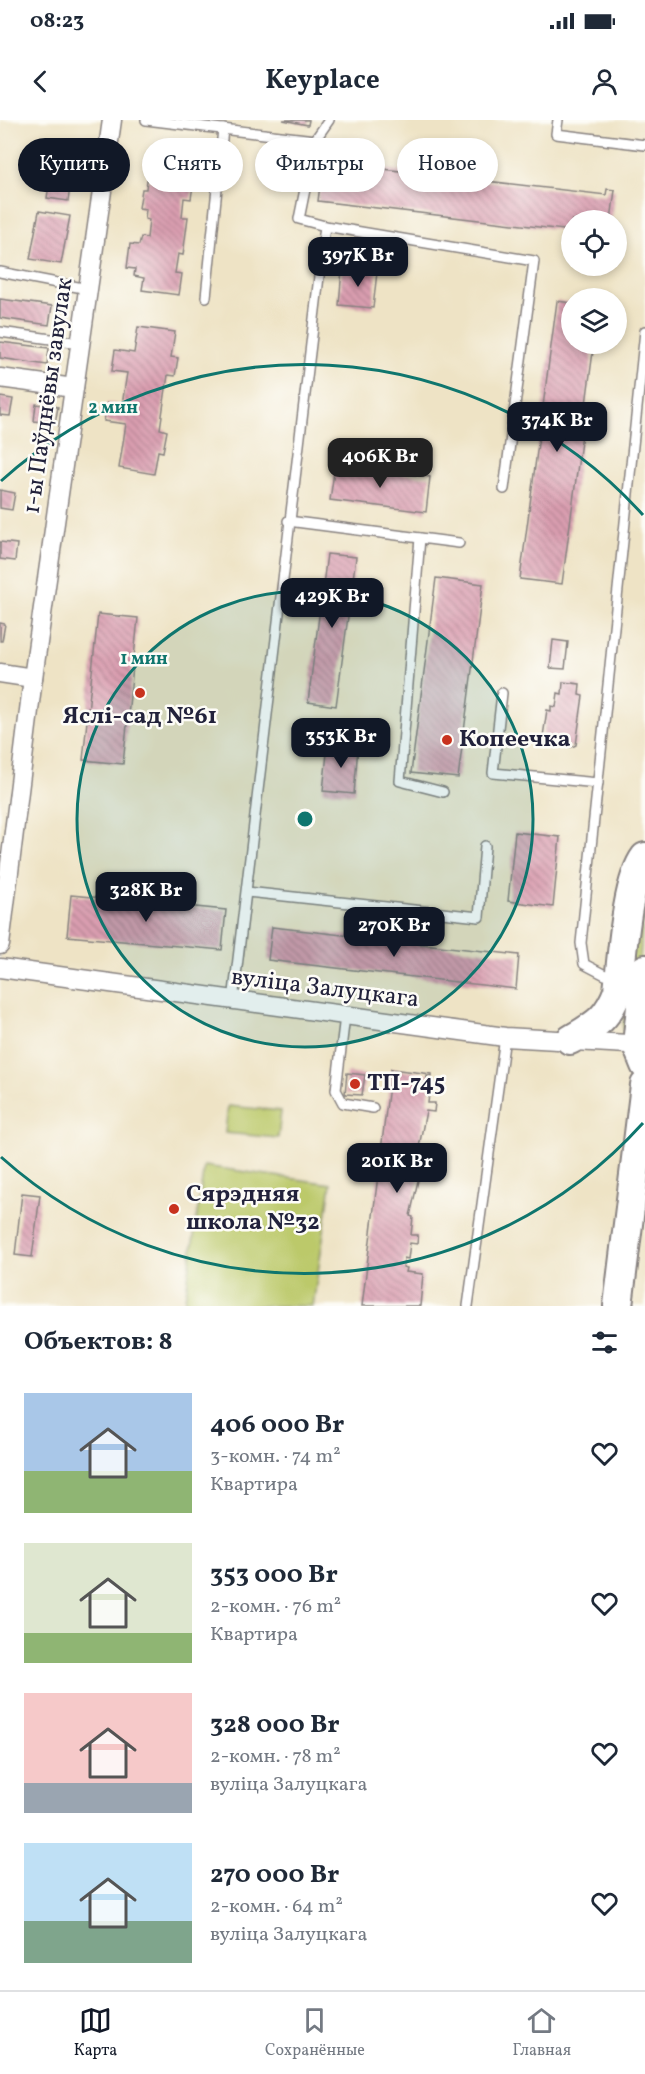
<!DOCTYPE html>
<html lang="ru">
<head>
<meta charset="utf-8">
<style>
  body { margin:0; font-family:Vollkorn,serif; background:#f6f6f7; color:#1f2937; height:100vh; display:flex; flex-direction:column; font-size:22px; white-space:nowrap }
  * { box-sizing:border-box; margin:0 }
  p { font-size:20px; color:#747a83 }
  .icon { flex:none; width:33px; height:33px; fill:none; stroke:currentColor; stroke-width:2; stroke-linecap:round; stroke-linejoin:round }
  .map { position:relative; height:1186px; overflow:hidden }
  .side { display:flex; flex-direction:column; background:#fff; flex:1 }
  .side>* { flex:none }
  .hud { position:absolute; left:18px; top:18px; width:609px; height:54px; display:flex; gap:12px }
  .controls { position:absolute; left:561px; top:90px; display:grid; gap:12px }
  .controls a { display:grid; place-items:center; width:66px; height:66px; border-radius:50%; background:#fff; box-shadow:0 3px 9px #0003; font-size:30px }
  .price { position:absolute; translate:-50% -51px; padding:0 14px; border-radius:12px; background:#111827; color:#fff; font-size:20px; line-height:39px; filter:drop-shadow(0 2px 3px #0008) }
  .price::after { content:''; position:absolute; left:50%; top:36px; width:18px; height:14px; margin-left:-9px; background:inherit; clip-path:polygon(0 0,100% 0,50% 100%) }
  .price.selected { background:#222; color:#fff }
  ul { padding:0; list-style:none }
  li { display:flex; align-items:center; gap:18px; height:150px; padding:0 24px }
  li span { display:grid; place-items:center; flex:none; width:168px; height:120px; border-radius:0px; color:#555 }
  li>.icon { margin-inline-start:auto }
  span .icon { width:72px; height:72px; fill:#fffc; stroke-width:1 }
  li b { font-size:26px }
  h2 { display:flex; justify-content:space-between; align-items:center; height:72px; padding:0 24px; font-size:26px }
  .chip { padding:0 21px; border-radius:27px; background:#fff; box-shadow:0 3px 9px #0003; font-size:21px; line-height:54px }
  .chip.selected { background:#111827; color:#fff }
  .status { display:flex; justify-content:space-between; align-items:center; height:42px; padding:0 30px; background:#fff; direction:ltr }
  .status svg { height:16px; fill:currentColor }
  header { display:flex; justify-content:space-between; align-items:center; height:78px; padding:0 24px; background:#fff; font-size:27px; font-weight:700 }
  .tabs { display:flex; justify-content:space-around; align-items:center; height:84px; border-top:2px solid #e0e1e3; background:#fff; font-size:16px; color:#747a83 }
  .tabs a { display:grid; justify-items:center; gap:3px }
  .tabs .selected { color:#111827 }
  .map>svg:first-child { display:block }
</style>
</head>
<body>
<div class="status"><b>08:23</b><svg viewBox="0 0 49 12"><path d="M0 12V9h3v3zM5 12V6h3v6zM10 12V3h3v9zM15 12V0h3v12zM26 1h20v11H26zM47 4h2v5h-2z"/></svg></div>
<header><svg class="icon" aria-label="back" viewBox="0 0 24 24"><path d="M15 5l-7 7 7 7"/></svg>Keyplace<svg class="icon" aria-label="person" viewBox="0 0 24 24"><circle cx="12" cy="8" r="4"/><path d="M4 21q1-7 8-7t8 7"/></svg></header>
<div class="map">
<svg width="645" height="1186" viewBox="0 0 645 1186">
  <defs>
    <pattern id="building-back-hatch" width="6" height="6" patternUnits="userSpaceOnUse" patternTransform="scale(1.5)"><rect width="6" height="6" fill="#da9eb0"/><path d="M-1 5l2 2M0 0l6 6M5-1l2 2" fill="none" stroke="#b08090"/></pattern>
  </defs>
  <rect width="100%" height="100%" fill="#fdfcf7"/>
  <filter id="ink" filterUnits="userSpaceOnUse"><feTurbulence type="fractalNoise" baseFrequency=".0167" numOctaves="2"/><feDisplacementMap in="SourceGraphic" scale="12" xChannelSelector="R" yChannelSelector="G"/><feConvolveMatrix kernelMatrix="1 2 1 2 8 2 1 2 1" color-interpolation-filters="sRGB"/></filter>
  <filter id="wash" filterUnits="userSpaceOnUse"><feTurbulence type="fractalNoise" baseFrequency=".008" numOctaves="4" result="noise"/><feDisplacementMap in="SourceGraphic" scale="24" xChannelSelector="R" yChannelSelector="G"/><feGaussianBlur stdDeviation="1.35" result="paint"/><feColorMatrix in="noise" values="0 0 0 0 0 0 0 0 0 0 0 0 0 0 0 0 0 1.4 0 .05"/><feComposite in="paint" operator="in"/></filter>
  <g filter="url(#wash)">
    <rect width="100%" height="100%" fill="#eee3c5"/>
    <g fill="#bcc96a" stroke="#6f7652" stroke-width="1.5">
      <path d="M 642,777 C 645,794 636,887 633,912 L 625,913 L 623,907 L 636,782 Z"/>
      <path d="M 228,986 L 281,991 L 278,1018 L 225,1013 Z"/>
      <path d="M 204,1046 L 331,1064 L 313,1186 L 184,1186 Z"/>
    </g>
    <g id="blocks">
      <g fill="url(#building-back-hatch)">
        <path d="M 283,0 L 309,0 L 308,5 Z"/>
        <path d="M 155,42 L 189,47 L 188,58 L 194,58 L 191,79 L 184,78 L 182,97 L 188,97 L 183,135 L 178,134 L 175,153 L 182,154 L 179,175 L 142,170 L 144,158 L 134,156 L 135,149 L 127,148 L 130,124 L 139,125 L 141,117 L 147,118 L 149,100 L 145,99 L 146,89 L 139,88 L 142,69 L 146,69 L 147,60 L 152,61 Z"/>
        <path d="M 323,42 L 606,75 L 607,69 L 615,70 L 611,100 L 572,100 L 572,111 L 318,81 Z"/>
        <path d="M 52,45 L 73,48 L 68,81 L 47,78 Z"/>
        <path d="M 39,91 L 70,96 L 61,144 L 30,139 Z"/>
        <path d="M 342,149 L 377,152 L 373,188 L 339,185 Z"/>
        <path d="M 0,179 L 52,186 L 49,205 L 0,198 Z"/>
        <path d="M 557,181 L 572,183 L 572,224 L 594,224 L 562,464 L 520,459 Z"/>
        <path d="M 138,207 L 175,212 L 171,237 L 178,238 L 175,256 L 168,255 L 160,309 L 167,311 L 163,332 L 158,331 L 154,354 L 119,348 L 126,304 L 104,301 L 107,283 L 122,285 L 127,253 L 112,251 L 115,230 L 134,233 Z"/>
        <path d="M 0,222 L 49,228 L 47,245 L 0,238 Z"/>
        <path d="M 0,277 L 13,279 L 10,296 L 0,295 Z"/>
        <path d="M 36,284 L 58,287 L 55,304 L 34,301 Z"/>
        <path d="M 335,345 L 430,357 L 426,392 L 330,380 Z"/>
        <path d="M 0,370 L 15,373 L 12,390 L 0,388 Z"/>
        <path d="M 0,422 L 17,424 L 15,441 L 0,439 Z"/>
        <path d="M 327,434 L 356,437 L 336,586 L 308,582 Z"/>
        <path d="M 436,458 L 483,464 L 458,658 L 411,653 Z"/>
        <path d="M 98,494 L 138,498 L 123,644 L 83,640 Z"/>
        <path d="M 0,503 L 5,504 L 2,521 L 0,521 Z"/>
        <path d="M 553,520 L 568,522 L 565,549 L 550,548 Z"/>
        <path d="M 563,562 L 580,564 L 579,575 L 583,576 L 576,625 L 572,627 L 542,623 L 547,590 L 551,591 L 551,586 L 556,587 L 558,573 L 562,574 Z"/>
        <path d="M 328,624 L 358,627 L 354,674 L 323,671 Z"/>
        <path d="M 515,712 L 560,717 L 553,787 L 508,781 Z"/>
        <path d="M 71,775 L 226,790 L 222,830 L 67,816 Z"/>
        <path d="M 272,807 L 519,835 L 516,869 L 268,840 Z"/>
        <path d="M 391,949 L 431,954 L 431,956 L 427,956 L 426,966 L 430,966 L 428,983 L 435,983 L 434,992 L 426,991 L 418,1032 L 421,1032 L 419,1047 L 426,1048 L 425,1057 L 419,1056 L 410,1096 L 413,1097 L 411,1115 L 418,1115 L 417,1124 L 410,1123 L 408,1139 L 404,1138 L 403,1147 L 407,1148 L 406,1152 L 423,1154 L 420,1186 L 362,1186 Z"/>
        <path d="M 347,953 L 365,955 L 362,975 L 345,974 Z"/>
        <path d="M 22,1073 L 40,1075 L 32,1137 L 15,1135 Z"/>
      </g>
    </g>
  </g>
  <g filter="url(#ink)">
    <use href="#blocks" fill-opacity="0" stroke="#888280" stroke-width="1.5"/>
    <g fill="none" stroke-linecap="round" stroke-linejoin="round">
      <g stroke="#888280" stroke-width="12">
        <g id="service">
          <path d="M 146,0 L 315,20"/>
          <path d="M 329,0 L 315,20 L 299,99 L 325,106 L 534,141 L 504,369"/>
          <path d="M 558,0 L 556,14 L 645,25"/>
          <path d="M 0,152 L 88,169"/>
          <path d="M 206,177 L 223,9"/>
          <path d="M 0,212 L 80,223"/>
          <path d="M 288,401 L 459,423"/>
          <path d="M 420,418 L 400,661 L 443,672"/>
          <path d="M 502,573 L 493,653 L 598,663"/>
          <path d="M 247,772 L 479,797 L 485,726"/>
          <path d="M 617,857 L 605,855 L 584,844 L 581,823 L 645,211"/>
          <path d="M 233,881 L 325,106"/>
          <path d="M 345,896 L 336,970 L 343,983 L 373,988"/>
          <path d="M 468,1186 L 505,917"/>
        </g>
      </g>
      <g stroke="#888280" stroke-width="21">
        <g id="minor">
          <path d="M 0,258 L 74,268"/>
          <path d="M 0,553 L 33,558"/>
          <path d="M 0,825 L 33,558 L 112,0"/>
          <path d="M 0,848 L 505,917 L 645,925"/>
        </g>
      </g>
      <g stroke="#888280" stroke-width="32">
        <g id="primary">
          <path d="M 645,849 L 637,925 L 645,945"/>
          <path d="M 570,920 C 595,905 607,900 618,871 C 622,838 626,762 645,737"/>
          <path d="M 618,1186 L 645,965"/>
        </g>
      </g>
      <use href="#service" stroke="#fff" stroke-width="9"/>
      <use href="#minor" stroke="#fff" stroke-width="18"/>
      <use href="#primary" stroke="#fff" stroke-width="28"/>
    </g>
  </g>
  <circle cx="305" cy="699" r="228" fill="#0f766e" fill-opacity=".12"/>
  <g fill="none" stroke="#0f766e" stroke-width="3">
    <circle cx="305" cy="699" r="228"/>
    <path d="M643 1003A455 455 0 0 1 1 1037M1 361A455 455 0 0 1 643 395"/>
  </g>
  <g fill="#c8321e" stroke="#fdfcf7" stroke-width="2">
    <circle cx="140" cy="573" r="6"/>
    <circle cx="447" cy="620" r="6"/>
    <circle cx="355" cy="964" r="6"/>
    <circle cx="174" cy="1089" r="6"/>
  </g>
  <g text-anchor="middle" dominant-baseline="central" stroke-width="5" stroke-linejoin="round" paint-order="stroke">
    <g font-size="24" fill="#22223b" stroke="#fdfcf7">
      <text transform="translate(49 276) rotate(-82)">1-ы Паўднёвы завулак</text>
      <text transform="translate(325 869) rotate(7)">вуліца Залуцкага</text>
    </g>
    <g font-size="24" font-weight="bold" fill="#22223b" stroke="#fdfcf7" text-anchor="start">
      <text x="140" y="597" text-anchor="middle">Яслі-сад №61</text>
      <text x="459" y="620">Копеечка</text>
      <text x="367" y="964">ТП-745</text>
      <text x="186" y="1075">Сярэдняя<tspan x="186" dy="28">школа №32</tspan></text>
    </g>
  </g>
  <circle cx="305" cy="699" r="9" fill="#0f766e" stroke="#fdfcf7" stroke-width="3"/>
  <g font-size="18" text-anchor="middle" font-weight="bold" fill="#0f766e" stroke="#fdfcf7" stroke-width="5" stroke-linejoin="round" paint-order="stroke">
    <text x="113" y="293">2 мин</text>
    <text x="144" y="544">1 мин</text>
  </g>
</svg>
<div class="controls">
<a><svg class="icon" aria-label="locate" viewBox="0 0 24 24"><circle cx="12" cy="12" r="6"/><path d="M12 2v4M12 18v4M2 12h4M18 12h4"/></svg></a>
<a><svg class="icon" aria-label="layers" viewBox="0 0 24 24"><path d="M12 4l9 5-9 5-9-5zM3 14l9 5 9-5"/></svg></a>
</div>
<b class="price" style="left:358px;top:168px">397K Br</b>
<b class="price" style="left:557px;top:333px">374K Br</b>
<b class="price selected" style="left:380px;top:369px">406K Br</b>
<b class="price" style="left:332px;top:509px">429K Br</b>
<b class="price" style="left:341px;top:649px">353K Br</b>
<b class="price" style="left:146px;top:803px">328K Br</b>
<b class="price" style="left:394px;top:838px">270K Br</b>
<b class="price" style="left:397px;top:1074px">201K Br</b>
<div class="hud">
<a class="chip selected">Купить</a>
<a class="chip">Снять</a>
<a class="chip">Фильтры</a>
<a class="chip">Новое</a>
</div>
</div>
<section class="side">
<h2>Объектов: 8<svg class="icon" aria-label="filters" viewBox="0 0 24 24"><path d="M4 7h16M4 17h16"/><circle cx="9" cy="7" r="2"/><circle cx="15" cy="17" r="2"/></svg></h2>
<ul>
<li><span style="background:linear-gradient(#a9c7e8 65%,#8fb573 0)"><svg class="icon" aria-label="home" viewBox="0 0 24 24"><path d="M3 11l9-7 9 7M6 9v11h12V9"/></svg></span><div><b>406 000 Br</b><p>3-комн. · 74 m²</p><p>Квартира</p></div><svg class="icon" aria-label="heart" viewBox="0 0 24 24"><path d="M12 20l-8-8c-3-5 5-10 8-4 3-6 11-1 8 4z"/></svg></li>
<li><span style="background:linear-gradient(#dfe7d0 75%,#8fb573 0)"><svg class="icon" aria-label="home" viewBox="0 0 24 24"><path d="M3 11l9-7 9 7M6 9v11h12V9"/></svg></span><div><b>353 000 Br</b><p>2-комн. · 76 m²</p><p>Квартира</p></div><svg class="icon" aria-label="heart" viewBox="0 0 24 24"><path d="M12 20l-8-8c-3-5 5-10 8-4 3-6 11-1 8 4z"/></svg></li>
<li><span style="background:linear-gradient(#f6c9c9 75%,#9aa5b1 0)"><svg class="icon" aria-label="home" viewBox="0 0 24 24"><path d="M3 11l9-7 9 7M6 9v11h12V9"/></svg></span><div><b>328 000 Br</b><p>2-комн. · 78 m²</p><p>вуліца Залуцкага</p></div><svg class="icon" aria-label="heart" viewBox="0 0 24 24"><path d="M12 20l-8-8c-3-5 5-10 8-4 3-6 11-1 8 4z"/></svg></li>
<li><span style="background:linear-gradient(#bfe0f5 65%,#7fa58c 0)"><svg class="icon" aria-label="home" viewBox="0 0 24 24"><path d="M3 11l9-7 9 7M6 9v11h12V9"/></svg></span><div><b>270 000 Br</b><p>2-комн. · 64 m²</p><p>вуліца Залуцкага</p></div><svg class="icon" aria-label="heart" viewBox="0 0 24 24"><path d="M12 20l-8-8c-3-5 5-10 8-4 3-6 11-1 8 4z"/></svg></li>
</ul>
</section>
<nav class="tabs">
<a class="selected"><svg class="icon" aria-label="map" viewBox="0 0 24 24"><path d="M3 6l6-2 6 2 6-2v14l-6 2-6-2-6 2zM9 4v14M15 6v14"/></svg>Карта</a>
<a><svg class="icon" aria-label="saved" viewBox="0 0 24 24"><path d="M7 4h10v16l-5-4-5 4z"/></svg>Сохранённые</a>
<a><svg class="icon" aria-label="home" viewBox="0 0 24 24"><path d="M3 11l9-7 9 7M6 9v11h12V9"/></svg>Главная</a>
</nav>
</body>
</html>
